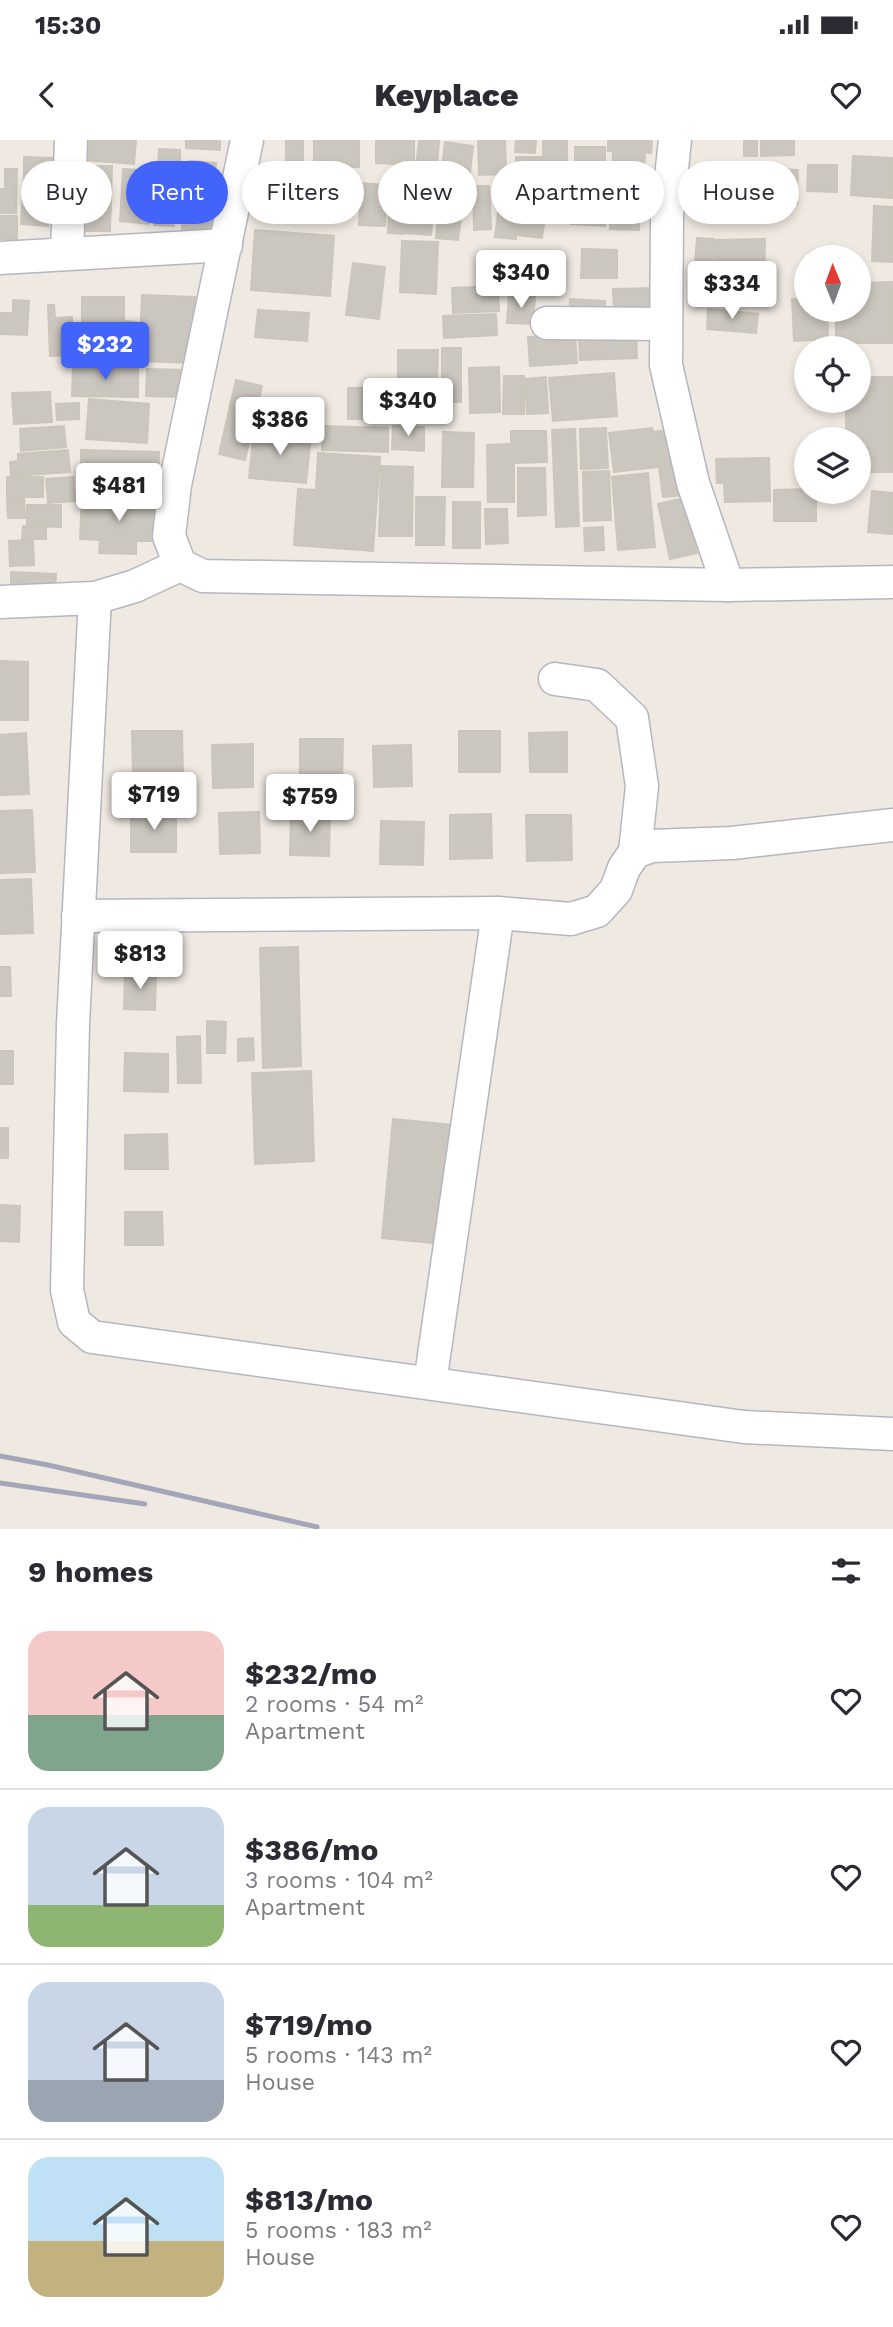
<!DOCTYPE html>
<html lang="en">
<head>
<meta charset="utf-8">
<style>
  body { margin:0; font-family:"Work Sans",sans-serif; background:#f7f7f7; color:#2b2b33; height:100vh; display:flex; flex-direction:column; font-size:26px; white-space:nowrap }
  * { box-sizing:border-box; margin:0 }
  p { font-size:23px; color:#7c7c81 }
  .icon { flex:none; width:38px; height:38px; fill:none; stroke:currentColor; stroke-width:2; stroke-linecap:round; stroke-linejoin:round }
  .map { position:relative; height:1389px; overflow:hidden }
  .details { display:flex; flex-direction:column; background:#fff; flex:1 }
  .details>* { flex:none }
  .banner { position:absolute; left:21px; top:21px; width:852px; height:63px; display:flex; gap:14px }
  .needle { width:46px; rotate:359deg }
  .buttons { position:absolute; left:794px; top:105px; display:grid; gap:14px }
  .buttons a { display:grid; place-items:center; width:77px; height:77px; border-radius:50%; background:#fff; box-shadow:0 4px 10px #0003; font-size:35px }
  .price { position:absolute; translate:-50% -60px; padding:0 16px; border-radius:7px; background:#fff; color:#222; font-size:23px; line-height:46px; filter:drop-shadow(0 2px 4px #0008) }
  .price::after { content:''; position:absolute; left:50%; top:42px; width:21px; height:16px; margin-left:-10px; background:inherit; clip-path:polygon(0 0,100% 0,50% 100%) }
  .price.active { background:#4264fb; color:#fff }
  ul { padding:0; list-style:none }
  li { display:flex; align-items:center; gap:21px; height:175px; padding:0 28px }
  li+li { border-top:2px solid #e1e1e2 }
  li span { display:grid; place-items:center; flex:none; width:196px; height:140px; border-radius:21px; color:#555 }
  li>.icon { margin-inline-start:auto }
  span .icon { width:84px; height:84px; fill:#fffc; stroke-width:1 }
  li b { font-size:30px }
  h2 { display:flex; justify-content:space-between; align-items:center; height:84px; padding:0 28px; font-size:30px }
  .chip { padding:0 24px; border-radius:32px; background:#fff; box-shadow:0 4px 10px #0003; font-size:24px; line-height:63px }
  .chip.active { background:#4264fb; color:#fff }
  .status { display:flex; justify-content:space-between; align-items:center; height:49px; padding:0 35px; background:#fff; direction:ltr }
  .status svg { height:19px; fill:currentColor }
  header { display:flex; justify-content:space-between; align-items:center; height:91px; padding:0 28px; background:#fff; font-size:32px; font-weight:800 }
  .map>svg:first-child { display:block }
</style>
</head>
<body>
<div class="status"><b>15:30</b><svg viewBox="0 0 49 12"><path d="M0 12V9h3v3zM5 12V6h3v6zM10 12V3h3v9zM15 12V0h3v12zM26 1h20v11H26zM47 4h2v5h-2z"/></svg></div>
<header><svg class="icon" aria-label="back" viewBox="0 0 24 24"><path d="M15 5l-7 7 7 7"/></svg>Keyplace<svg class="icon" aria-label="heart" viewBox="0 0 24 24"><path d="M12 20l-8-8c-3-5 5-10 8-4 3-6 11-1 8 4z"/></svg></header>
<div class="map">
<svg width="893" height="1389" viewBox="0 0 893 1389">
  <rect width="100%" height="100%" fill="#efe9e1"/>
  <g fill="#cbc7bf" stroke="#cbc5ba" stroke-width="2">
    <path d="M 86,0 L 136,0 L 134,24 L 84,20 Z"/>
    <path d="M 186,0 L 220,0 L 220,10 L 186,8 Z"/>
    <path d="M 286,0 L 303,0 L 303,32 L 286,31 Z"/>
    <rect x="314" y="0" width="45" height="27"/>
    <path d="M 376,0 L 414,0 L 414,25 L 376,23 Z"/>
    <path d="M 419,0 L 439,0 L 437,28 L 416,27 Z"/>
    <path d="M 478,0 L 505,0 L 506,34 L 479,35 Z"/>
    <path d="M 516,0 L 536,0 L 535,13 L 515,12 Z"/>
    <rect x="543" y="0" width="24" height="23"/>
    <path d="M 608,0 L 652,0 L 651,13 L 645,12 L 644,35 L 612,34 L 613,11 L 608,11 Z"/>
    <rect x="744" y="0" width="13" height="16"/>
    <path d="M 761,0 L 794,0 L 794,15 L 761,16 Z"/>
    <path d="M 445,2 L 473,6 L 470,33 L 442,29 Z"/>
    <path d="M 575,7 L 605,7 L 605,33 L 575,34 Z"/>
    <path d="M 159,9 L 180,10 L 180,29 L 158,28 Z"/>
    <path d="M 853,16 L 893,18 L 893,58 L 851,55 Z"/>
    <path d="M 24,17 L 52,18 L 51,38 L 24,38 Z"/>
    <rect x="516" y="17" width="26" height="22"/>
    <path d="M 190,21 L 216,23 L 214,47 L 188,45 Z"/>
    <path d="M 703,23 L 734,25 L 732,68 L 700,67 Z"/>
    <path d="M 808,25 L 837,25 L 837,52 L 807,51 Z"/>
    <path d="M 83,26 L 112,26 L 110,91 L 82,91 Z"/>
    <path d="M 738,27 L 798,30 L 797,64 L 736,61 Z"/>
    <path d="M 5,29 L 17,29 L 16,73 L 0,73 L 0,49 L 5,49 Z"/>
    <path d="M 123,29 L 153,31 L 149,84 L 120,81 Z"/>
    <path d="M 156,31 L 184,32 L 182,60 L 155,58 Z"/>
    <path d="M 278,35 L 298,36 L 296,66 L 277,65 Z"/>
    <path d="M 305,36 L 340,37 L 339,78 L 304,77 Z"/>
    <path d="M 24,38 L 51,40 L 48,86 L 21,84 Z"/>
    <path d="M 390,38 L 406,39 L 404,94 L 388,93 Z"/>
    <path d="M 361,43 L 387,45 L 385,86 L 359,85 Z"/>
    <path d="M 473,46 L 489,46 L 491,89 L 474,90 Z"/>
    <path d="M 501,49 L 548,55 L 542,98 L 516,95 L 516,99 L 495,97 Z"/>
    <path d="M 408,51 L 435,53 L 431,95 L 405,93 Z"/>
    <path d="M 440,52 L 464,54 L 458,100 L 436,98 Z"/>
    <path d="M 572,57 L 606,58 L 605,86 L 571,84 Z"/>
    <path d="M 183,61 L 218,61 L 217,91 L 182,90 Z"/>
    <path d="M 611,64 L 640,65 L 639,90 L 610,89 Z"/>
    <path d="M 874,66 L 893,67 L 893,122 L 872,121 Z"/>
    <path d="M 155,72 L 174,72 L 174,86 L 154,85 Z"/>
    <rect x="0" y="76" width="17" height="23"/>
    <path d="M 255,90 L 334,96 L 330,156 L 251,150 Z"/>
    <path d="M 697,98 L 714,99 L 711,139 L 694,138 Z"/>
    <path d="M 765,99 L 764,144 L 715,144 L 715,100 Z"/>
    <path d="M 402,101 L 438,102 L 436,154 L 400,152 Z"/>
    <path d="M 582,109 L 617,110 L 617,138 L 581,138 Z"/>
    <path d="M 500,117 L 530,117 L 531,151 L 501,151 Z"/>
    <path d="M 353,123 L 385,127 L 379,179 L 346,175 Z"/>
    <path d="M 893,142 L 893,203 L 836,203 L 836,170 L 859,170 L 859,143 Z"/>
    <path d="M 498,146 L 499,171 L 453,173 L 452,148 Z"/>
    <path d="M 657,148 L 658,177 L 614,178 L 613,149 Z"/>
    <path d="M 142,155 L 195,157 L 191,223 L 139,221 Z"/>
    <path d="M 509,155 L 535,157 L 533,184 L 507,183 Z"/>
    <path d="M 82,157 L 124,157 L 124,181 L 136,182 L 136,219 L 117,219 L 117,215 L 82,215 Z"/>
    <path d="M 570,159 L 605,161 L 605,180 L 569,178 Z"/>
    <path d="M 792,159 L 807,159 L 807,170 L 827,170 L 828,199 L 794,201 Z"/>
    <path d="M 13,160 L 29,161 L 27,195 L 0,194 L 0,173 L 13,173 Z"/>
    <path d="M 48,165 L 54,165 L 55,178 L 72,177 L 73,215 L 50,216 Z"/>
    <path d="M 708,169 L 758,174 L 756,193 L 707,189 Z"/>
    <path d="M 258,170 L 309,173 L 307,201 L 255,197 Z"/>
    <path d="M 496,174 L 497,195 L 444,198 L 443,176 Z"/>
    <path d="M 636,193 L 637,218 L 580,220 L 579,195 Z"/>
    <path d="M 575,194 L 577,223 L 530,226 L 528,197 Z"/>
    <rect x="442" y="208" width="19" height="54"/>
    <path d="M 398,210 L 438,210 L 437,245 L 398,245 Z"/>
    <path d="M 73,227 L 138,229 L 138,257 L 72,256 Z"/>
    <path d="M 499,227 L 500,272 L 470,273 L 469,228 Z"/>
    <path d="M 147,229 L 183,230 L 182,257 L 146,256 Z"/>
    <path d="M 614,233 L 617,276 L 553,281 L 549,238 Z"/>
    <path d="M 504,236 L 524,236 L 524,274 L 503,274 Z"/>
    <path d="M 546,237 L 548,273 L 527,274 L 525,239 Z"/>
    <path d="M 859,237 L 893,237 L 893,332 L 859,332 L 859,299 L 846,299 L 846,261 L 859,261 Z"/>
    <path d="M 236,240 L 262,246 L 245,320 L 219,314 Z"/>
    <rect x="348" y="248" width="84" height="31"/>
    <path d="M 50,252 L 52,282 L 14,284 L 12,253 Z"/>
    <path d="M 89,259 L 149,264 L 147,303 L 86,299 Z"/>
    <path d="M 79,263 L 79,279 L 57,280 L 56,264 Z"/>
    <path d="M 64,286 L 66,307 L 21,311 L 20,289 Z"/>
    <path d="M 323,286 L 388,288 L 388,312 L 322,310 Z"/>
    <path d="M 393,286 L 424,287 L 424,311 L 392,309 Z"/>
    <path d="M 606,288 L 608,328 L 581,329 L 580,289 Z"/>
    <path d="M 652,288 L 653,292 L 677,289 L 685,355 L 663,357 L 659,327 L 614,332 L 609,293 Z"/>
    <path d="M 575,289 L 579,386 L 556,387 L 552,290 Z"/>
    <path d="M 254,290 L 311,296 L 306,343 L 249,338 Z"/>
    <path d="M 511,291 L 546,291 L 547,322 L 514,323 L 514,362 L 488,362 L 487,305 L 511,304 Z"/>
    <path d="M 443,292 L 474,293 L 473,347 L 442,347 Z"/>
    <path d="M 68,310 L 70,332 L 11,336 L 10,322 L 18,321 L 18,314 Z"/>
    <path d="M 81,310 L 159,312 L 158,348 L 81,346 Z"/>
    <path d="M 318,313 L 380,317 L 373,411 L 294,405 L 298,349 L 316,350 Z"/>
    <path d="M 769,318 L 770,361 L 725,362 L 724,343 L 717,343 L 716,319 Z"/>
    <path d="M 381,326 L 413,327 L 412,396 L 379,396 Z"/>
    <path d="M 518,328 L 545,328 L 546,375 L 518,376 Z"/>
    <path d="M 609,331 L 611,380 L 584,381 L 583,332 Z"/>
    <path d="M 648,333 L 655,407 L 618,410 L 612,337 Z"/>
    <rect x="7" y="337" width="36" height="20"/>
    <path d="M 73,337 L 75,361 L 48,363 L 46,339 Z"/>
    <path d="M 807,349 L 807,352 L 816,352 L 816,381 L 774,381 L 774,350 Z"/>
    <path d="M 872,351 L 893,353 L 893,394 L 868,392 Z"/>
    <path d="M 82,356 L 110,357 L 109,362 L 132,363 L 133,357 L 157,358 L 156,401 L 136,401 L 136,414 L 99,413 L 100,400 L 80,399 Z"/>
    <path d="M 416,357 L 445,357 L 444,405 L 416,405 Z"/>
    <path d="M 24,358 L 25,378 L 8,378 L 7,359 Z"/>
    <path d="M 685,358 L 697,413 L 670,419 L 658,364 Z"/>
    <rect x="453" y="362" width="27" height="46"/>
    <path d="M 27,365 L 61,365 L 61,387 L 27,386 Z"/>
    <path d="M 485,369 L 507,369 L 508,403 L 486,404 Z"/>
    <path d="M 23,386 L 46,388 L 46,399 L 22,399 Z"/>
    <path d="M 603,387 L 604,410 L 585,411 L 584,388 Z"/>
    <path d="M 33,400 L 34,425 L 10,426 L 9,401 Z"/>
    <path d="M 11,432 L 56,434 L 55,450 L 11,449 Z"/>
    <path d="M 0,521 L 28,522 L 28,580 L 0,580 Z"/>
    <path d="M 132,591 L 182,591 L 183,634 L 133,635 Z"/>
    <rect x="459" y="591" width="41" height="41"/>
    <path d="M 567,592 L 567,632 L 530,632 L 529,593 Z"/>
    <path d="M 26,593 L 29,654 L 0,655 L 0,595 Z"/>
    <path d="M 300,599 L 343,599 L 342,642 L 300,641 Z"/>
    <path d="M 253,604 L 253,647 L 213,648 L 212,605 Z"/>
    <path d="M 411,605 L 412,646 L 374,647 L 373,606 Z"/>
    <path d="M 32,670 L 35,732 L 0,733 L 0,671 Z"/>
    <rect x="131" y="672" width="45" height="40"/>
    <path d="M 259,672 L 260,713 L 220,714 L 219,673 Z"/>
    <path d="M 291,673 L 330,674 L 329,716 L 290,715 Z"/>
    <path d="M 491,674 L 492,718 L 450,719 L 450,675 Z"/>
    <path d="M 526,675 L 571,675 L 572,720 L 527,721 Z"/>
    <path d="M 381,681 L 424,682 L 423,725 L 380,724 Z"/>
    <path d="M 31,739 L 33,793 L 0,794 L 0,740 Z"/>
    <path d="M 298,807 L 301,926 L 263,928 L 260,808 Z"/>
    <path d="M 0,827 L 10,827 L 11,856 L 0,856 Z"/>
    <path d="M 125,832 L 156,833 L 155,870 L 124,869 Z"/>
    <path d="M 207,881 L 226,882 L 225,913 L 207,913 Z"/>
    <path d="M 200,896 L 201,943 L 178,943 L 177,897 Z"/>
    <path d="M 253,898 L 254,920 L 238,921 L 238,899 Z"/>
    <rect x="0" y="911" width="13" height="33"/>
    <path d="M 125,913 L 168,914 L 168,952 L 124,951 Z"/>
    <path d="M 311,931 L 314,1021 L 255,1024 L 252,933 Z"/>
    <path d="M 393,979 L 453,985 L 442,1104 L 382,1098 Z"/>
    <rect x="0" y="988" width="8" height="30"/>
    <path d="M 167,994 L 168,1029 L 125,1029 L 125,995 Z"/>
    <path d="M 0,1065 L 20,1066 L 19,1102 L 0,1101 Z"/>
    <path d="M 125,1072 L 162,1072 L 163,1105 L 125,1105 Z"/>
  </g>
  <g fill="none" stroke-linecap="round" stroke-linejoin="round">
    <g stroke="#b4b7c1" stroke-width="35">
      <g id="street">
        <path d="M 247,0 L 175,345 L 169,396 L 180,425 L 203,436 L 728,445 L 893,442"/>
        <path d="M 675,0 L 667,75 L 666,225 L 693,343 L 728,445"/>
        <path d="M 67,113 L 71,0"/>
        <path d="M 0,118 L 226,105"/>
        <path d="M 547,183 L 666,184"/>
        <path d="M 95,458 L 73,884 L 67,1150 L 74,1182 L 92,1197 L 744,1287 L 893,1294"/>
        <path d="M 0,462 L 95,458 L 135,446 L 180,425"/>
        <path d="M 555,539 L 597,545 L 632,578 L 642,646 L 635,712"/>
        <path d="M 78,776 L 498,773 L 571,779 L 597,771 L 616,750 L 624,728 L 635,712 L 652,706 L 732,703 L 893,685"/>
        <path d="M 430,1243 L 498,773"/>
      </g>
    </g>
    <use href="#street" stroke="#fff" stroke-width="32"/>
    <g stroke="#a3a6b8" stroke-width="5">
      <path d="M 0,1316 L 48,1325 L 317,1387"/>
      <path d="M 0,1343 L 145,1364"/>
    </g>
  </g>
</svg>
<div class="buttons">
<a><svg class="needle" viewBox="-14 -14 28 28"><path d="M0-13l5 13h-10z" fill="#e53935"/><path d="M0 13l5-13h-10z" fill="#7c7c81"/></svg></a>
<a><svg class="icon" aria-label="locate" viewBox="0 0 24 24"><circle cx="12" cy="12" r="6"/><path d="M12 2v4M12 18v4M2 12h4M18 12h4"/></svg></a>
<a><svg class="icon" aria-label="layers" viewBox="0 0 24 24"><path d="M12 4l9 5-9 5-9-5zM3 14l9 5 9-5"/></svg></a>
</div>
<b class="price" style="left:521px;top:170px">$340</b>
<b class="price" style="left:732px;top:181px">$334</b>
<b class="price active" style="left:105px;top:242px">$232</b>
<b class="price" style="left:408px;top:298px">$340</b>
<b class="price" style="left:280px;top:317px">$386</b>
<b class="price" style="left:119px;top:383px">$481</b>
<b class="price" style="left:154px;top:692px">$719</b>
<b class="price" style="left:310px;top:694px">$759</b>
<b class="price" style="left:140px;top:851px">$813</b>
<div class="banner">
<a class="chip">Buy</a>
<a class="chip active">Rent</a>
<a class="chip">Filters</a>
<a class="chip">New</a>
<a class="chip">Apartment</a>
<a class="chip">House</a>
</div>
</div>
<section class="details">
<h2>9 homes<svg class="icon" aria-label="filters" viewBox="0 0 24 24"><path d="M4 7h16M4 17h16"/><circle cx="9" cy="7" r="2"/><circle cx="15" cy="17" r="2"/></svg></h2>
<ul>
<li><span style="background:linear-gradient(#f6c9c9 60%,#7fa58c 0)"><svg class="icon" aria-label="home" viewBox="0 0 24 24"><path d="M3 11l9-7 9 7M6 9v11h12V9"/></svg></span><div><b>$232/mo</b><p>2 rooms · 54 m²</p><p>Apartment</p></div><svg class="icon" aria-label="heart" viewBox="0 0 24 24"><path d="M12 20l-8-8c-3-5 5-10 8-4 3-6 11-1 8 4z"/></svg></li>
<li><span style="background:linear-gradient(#c9d6e8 70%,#8fb573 0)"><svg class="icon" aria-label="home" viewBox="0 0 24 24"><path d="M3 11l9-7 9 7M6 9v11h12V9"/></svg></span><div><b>$386/mo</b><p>3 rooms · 104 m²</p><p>Apartment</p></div><svg class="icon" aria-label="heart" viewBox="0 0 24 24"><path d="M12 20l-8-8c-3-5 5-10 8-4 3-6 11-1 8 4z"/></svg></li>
<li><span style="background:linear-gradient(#c9d6e8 70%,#9aa5b1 0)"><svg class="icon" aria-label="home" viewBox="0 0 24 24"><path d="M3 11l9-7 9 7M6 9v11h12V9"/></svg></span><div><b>$719/mo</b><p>5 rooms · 143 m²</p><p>House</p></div><svg class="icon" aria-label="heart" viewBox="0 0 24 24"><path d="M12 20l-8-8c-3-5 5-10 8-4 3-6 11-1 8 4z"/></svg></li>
<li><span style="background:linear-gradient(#bfe0f5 60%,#c2b280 0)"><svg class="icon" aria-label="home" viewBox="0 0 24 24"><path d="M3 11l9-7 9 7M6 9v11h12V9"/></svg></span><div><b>$813/mo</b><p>5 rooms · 183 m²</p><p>House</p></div><svg class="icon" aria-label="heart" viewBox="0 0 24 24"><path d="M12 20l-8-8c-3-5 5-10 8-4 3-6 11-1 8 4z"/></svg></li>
</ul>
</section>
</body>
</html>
